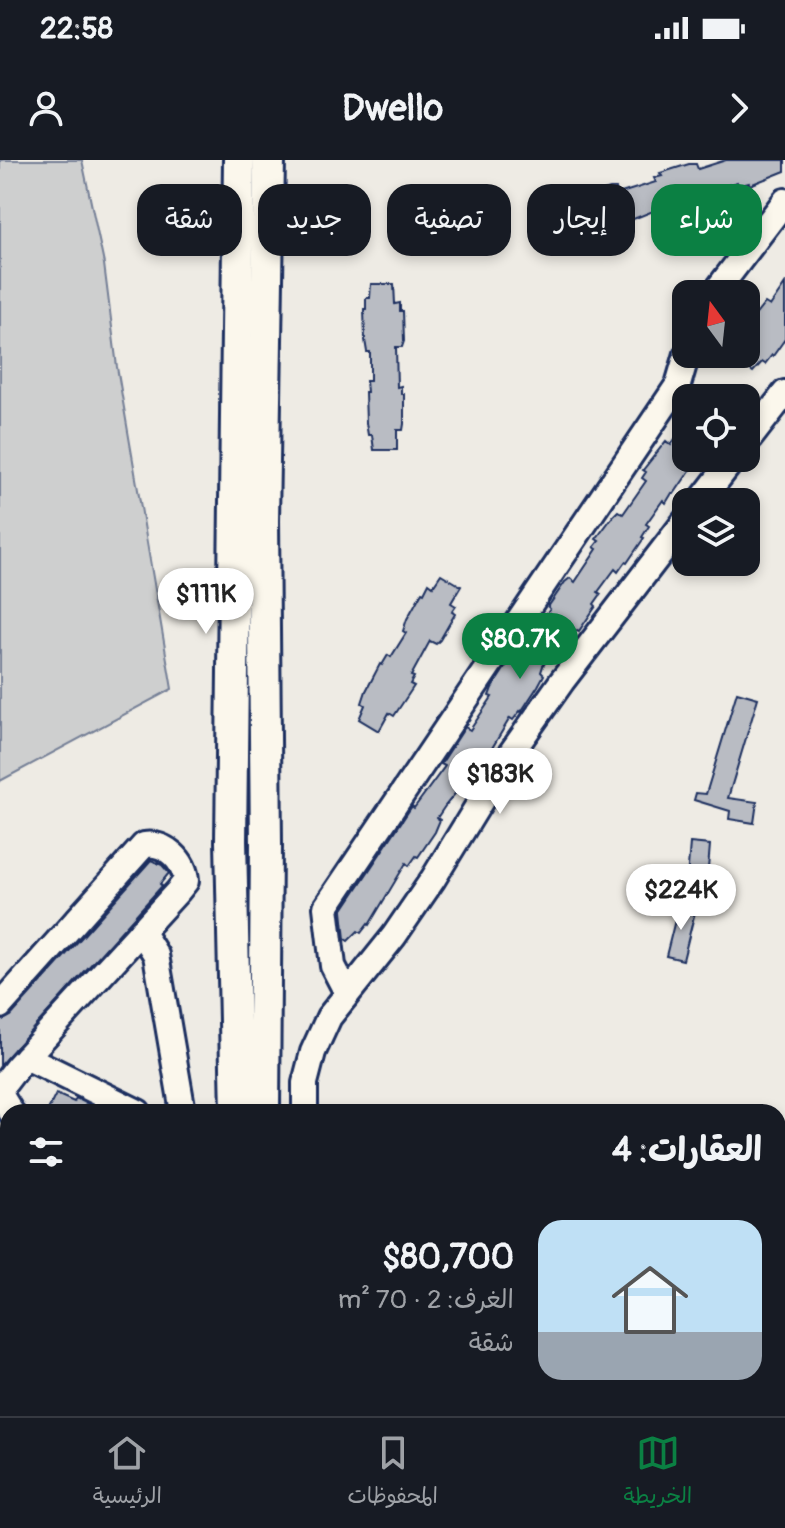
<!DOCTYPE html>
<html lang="ar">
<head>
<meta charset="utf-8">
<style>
  body { margin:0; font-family:Pangolin,"Playpen Sans Arabic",sans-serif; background:#242831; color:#f1f3f6; direction:rtl; height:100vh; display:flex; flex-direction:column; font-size:30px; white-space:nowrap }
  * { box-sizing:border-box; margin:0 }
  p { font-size:26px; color:#9ea1a6 }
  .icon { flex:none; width:44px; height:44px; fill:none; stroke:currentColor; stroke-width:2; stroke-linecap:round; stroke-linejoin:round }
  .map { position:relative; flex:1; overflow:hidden; direction:ltr }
  .drawer { position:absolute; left:0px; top:944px; width:786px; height:312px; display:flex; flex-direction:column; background:#171b24; border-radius:24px 24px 0 0; box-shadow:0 4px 12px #0003; direction:rtl }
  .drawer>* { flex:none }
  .top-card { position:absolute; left:24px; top:24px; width:738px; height:72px; direction:rtl; display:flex; gap:16px }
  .needle { width:52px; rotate:345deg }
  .controls { position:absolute; left:672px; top:120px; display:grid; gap:16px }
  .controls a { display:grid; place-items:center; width:88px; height:88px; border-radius:16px; background:#171b24; box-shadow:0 4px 12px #0003; font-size:40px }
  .price { position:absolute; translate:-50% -68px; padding:0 18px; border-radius:28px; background:#fff; color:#222; font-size:26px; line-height:52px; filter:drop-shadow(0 2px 4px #0008) }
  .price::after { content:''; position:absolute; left:50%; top:48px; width:24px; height:18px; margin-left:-12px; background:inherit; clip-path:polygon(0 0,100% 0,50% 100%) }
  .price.active { background:#0b8043; color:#fff }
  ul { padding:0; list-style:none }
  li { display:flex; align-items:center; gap:24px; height:200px; padding:0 24px }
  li+li { border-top:2px solid #363941 }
  li span { display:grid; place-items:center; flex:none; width:224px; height:160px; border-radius:24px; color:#555 }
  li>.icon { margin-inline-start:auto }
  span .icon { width:96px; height:96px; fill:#fffc; stroke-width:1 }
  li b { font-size:34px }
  h2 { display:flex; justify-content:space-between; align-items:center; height:96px; padding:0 24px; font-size:34px }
  .chip { padding:0 28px; border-radius:24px; background:#171b24; box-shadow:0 4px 12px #0003; font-size:28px; line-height:72px }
  .chip.active { background:#0b8043; color:#fff }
  .status { display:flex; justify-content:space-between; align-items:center; height:56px; padding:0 40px; background:#171b24; direction:ltr }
  .status svg { height:22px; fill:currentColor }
  header { display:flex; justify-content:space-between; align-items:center; height:104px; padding:0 24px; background:#171b24; font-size:36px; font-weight:700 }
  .menu { display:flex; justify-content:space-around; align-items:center; height:112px; border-top:2px solid #363941; background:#171b24; font-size:22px; color:#9ea1a6 }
  .menu a { display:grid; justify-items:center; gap:4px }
  .menu .active { color:#0b8043 }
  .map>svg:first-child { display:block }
</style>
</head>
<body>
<div class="status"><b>22:58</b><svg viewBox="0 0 49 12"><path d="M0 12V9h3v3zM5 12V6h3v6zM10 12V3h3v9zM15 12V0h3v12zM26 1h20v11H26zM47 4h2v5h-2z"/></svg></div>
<header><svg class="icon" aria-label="forward" viewBox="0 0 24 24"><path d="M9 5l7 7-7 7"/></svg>Dwello<svg class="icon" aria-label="person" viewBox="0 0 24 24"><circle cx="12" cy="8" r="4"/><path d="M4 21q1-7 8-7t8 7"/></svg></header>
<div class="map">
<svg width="785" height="1256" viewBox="0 0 785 1256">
  <rect width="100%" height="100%" fill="#eeebe4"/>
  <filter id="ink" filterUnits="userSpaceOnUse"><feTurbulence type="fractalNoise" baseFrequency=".0125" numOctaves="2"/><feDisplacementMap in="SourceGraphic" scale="16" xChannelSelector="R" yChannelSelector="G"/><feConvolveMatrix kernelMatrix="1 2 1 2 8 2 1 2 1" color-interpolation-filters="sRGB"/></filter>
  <g filter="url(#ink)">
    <path fill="#deddda" d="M 778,1205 L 785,1207 L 785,1256 L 774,1256 L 774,1248 L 778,1248 Z"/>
    <path fill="#cecfcf" stroke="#747f96" stroke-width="2" d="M 0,0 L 82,0 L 104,104 L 117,207 L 172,529 L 0,621 Z"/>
    <g fill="#b9bcc3" stroke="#1b2f5e" stroke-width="2">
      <path d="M 726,0 L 785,0 L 785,11 L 750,25 L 749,23 L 738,26 L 737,22 L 709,31 L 711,35 L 699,39 L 699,41 L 670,51 L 669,49 L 659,53 L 658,49 L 591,76 L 590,74 L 579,78 L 578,74 L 564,76 L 557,54 L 577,48 L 575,43 L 582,41 L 581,38 L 610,29 L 616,29 L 618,34 L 656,22 L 654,18 L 662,16 L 660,13 L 689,4 L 696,4 L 698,9 Z"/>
      <path d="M 371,124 L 394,124 L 395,144 L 400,143 L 400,151 L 403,151 L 404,181 L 402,187 L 396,187 L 397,227 L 401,226 L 401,234 L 404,234 L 404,264 L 403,270 L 397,270 L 397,290 L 374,290 L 372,275 L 368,275 L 366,263 L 365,232 L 367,232 L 366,221 L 370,221 L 370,192 L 367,192 L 365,180 L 364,149 L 366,149 L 366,138 L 370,138 Z"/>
      <path d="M 785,124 L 785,179 L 773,196 L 772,195 L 765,204 L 762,202 L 753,212 L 727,194 L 746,194 L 746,167 L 765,143 L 770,146 Z"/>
      <path d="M 686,262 L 686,298 L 696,298 L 691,309 L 674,334 L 672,333 L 666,343 L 663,340 L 646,364 L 649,366 L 642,377 L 644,378 L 627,403 L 625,402 L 618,412 L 615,409 L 598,432 L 601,434 L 594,444 L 596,446 L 579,471 L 577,470 L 570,479 L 567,477 L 563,483 L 556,486 L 543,506 L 541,512 L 544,515 L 538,526 L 521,552 L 520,551 L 513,560 L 510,558 L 473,620 L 471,618 L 465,628 L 462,625 L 445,646 L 437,658 L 440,660 L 435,672 L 418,697 L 416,696 L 409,706 L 406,703 L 369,765 L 368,764 L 361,773 L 358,771 L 348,781 L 345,779 L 342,751 L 412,646 L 414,648 L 445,606 L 441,604 L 465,567 L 470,570 L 492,537 L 489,536 L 492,528 L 508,503 L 513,499 L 518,502 L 550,458 L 546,455 L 550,449 L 548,447 L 565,422 L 570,418 L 575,422 L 597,389 L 594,387 L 599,381 L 596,379 L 614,355 L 618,351 L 623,354 L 646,321 L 642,318 L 646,312 L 643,310 L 666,281 L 671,285 Z"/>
      <path d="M 441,414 L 461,426 L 451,443 L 456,446 L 452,452 L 455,454 L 440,480 L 436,484 L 430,481 L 411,516 L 414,517 L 410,524 L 414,526 L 394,556 L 389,553 L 379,571 L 359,559 L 365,545 L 362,543 L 366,531 L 380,504 L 382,505 L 388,495 L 391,497 L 406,473 L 403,471 L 407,459 L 422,432 L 424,433 L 429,423 L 433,426 Z"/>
      <path d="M 737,532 L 758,538 L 728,638 L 757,642 L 754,663 L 729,659 L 730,651 L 694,640 L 696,633 L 706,634 Z"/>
      <path d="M 690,683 L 710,685 L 707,721 L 687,719 Z"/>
      <path d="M 151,700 L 162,705 L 169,713 L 160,724 L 162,726 L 0,905 L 0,861 L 11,856 Z"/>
      <path d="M 679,744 L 696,748 L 683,800 L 666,796 Z"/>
      <path d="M 56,934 L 74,942 L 76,938 L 104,952 L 47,952 Z"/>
    </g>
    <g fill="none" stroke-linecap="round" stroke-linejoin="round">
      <g stroke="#1b2f5e" stroke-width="30">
        <g id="minor">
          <path d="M 714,134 L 785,41"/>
          <path d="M 746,283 L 785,233"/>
          <path d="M 700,342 L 734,298"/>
          <path d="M 141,771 L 156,795 L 183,952"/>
          <path d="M 347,833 L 333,806 L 326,747 L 678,225 L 687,194"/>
          <path d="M 0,846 L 144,685 C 165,681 185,701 186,721 L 178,731 L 17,907 L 1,928"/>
          <path d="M 26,897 L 138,952"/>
          <path d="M 0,926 L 3,939 L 11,952"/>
          <path d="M 305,952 L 305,923 L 313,892 L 329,857 L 394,776 L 433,719 L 504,603 L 562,521 L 686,360"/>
          <path d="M 0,1005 L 8,1009"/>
          <path d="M 0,1056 L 8,1059"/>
          <path d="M 0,1125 L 8,1111"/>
          <path d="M 778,1142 L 785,1114"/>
          <path d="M 312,1248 L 312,1256"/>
          <path d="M 0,1251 L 8,1236"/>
          <path d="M 34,1256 L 38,1248"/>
          <path d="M 108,1256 L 112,1248"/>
          <path d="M 758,1256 L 759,1248"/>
        </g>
      </g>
      <g stroke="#1b2f5e" stroke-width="36">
        <g id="major">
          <path d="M 237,952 L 231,681 L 239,0"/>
          <path d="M 264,952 L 266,684 L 263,361 L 269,0"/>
          <path d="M 242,1248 L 242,1256"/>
          <path d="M 275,1248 L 275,1256"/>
        </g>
      </g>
      <use href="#minor" stroke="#fbf7ec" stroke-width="24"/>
      <use href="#major" stroke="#fbf7ec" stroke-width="30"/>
    </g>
  </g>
</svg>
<div class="controls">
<a><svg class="needle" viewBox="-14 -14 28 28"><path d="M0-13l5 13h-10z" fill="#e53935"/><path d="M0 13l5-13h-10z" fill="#9ea1a6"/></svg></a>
<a><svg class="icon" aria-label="locate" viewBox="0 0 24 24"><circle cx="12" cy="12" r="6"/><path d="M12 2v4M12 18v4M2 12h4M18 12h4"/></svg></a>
<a><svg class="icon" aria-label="layers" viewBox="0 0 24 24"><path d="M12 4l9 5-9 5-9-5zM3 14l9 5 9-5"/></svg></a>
</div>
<b class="price" style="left:206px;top:476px">$111K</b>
<b class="price active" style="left:520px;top:521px">$80.7K</b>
<b class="price" style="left:500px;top:656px">$183K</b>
<b class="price" style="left:681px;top:772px">$224K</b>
<div class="top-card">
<a class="chip active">شراء</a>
<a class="chip">إيجار</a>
<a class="chip">تصفية</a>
<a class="chip">جديد</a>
<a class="chip">شقة</a>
</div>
<section class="drawer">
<h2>العقارات: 4<svg class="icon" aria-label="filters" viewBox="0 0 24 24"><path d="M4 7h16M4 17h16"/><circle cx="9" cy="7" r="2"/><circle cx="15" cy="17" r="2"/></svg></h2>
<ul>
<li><span style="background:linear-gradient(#bfe0f5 70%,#9aa5b1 0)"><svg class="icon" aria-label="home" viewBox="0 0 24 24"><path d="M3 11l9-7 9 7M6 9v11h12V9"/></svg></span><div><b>$80,700</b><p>الغرف: 2 · 70 m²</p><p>شقة</p></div></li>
</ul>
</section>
</div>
<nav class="menu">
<a class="active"><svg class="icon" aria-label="map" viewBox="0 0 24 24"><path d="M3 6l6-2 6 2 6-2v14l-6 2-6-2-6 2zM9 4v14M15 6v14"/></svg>الخريطة</a>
<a><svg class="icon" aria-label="saved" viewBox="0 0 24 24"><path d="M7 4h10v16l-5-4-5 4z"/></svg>المحفوظات</a>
<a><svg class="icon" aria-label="home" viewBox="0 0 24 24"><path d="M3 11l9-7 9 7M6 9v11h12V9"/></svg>الرئيسية</a>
</nav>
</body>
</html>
